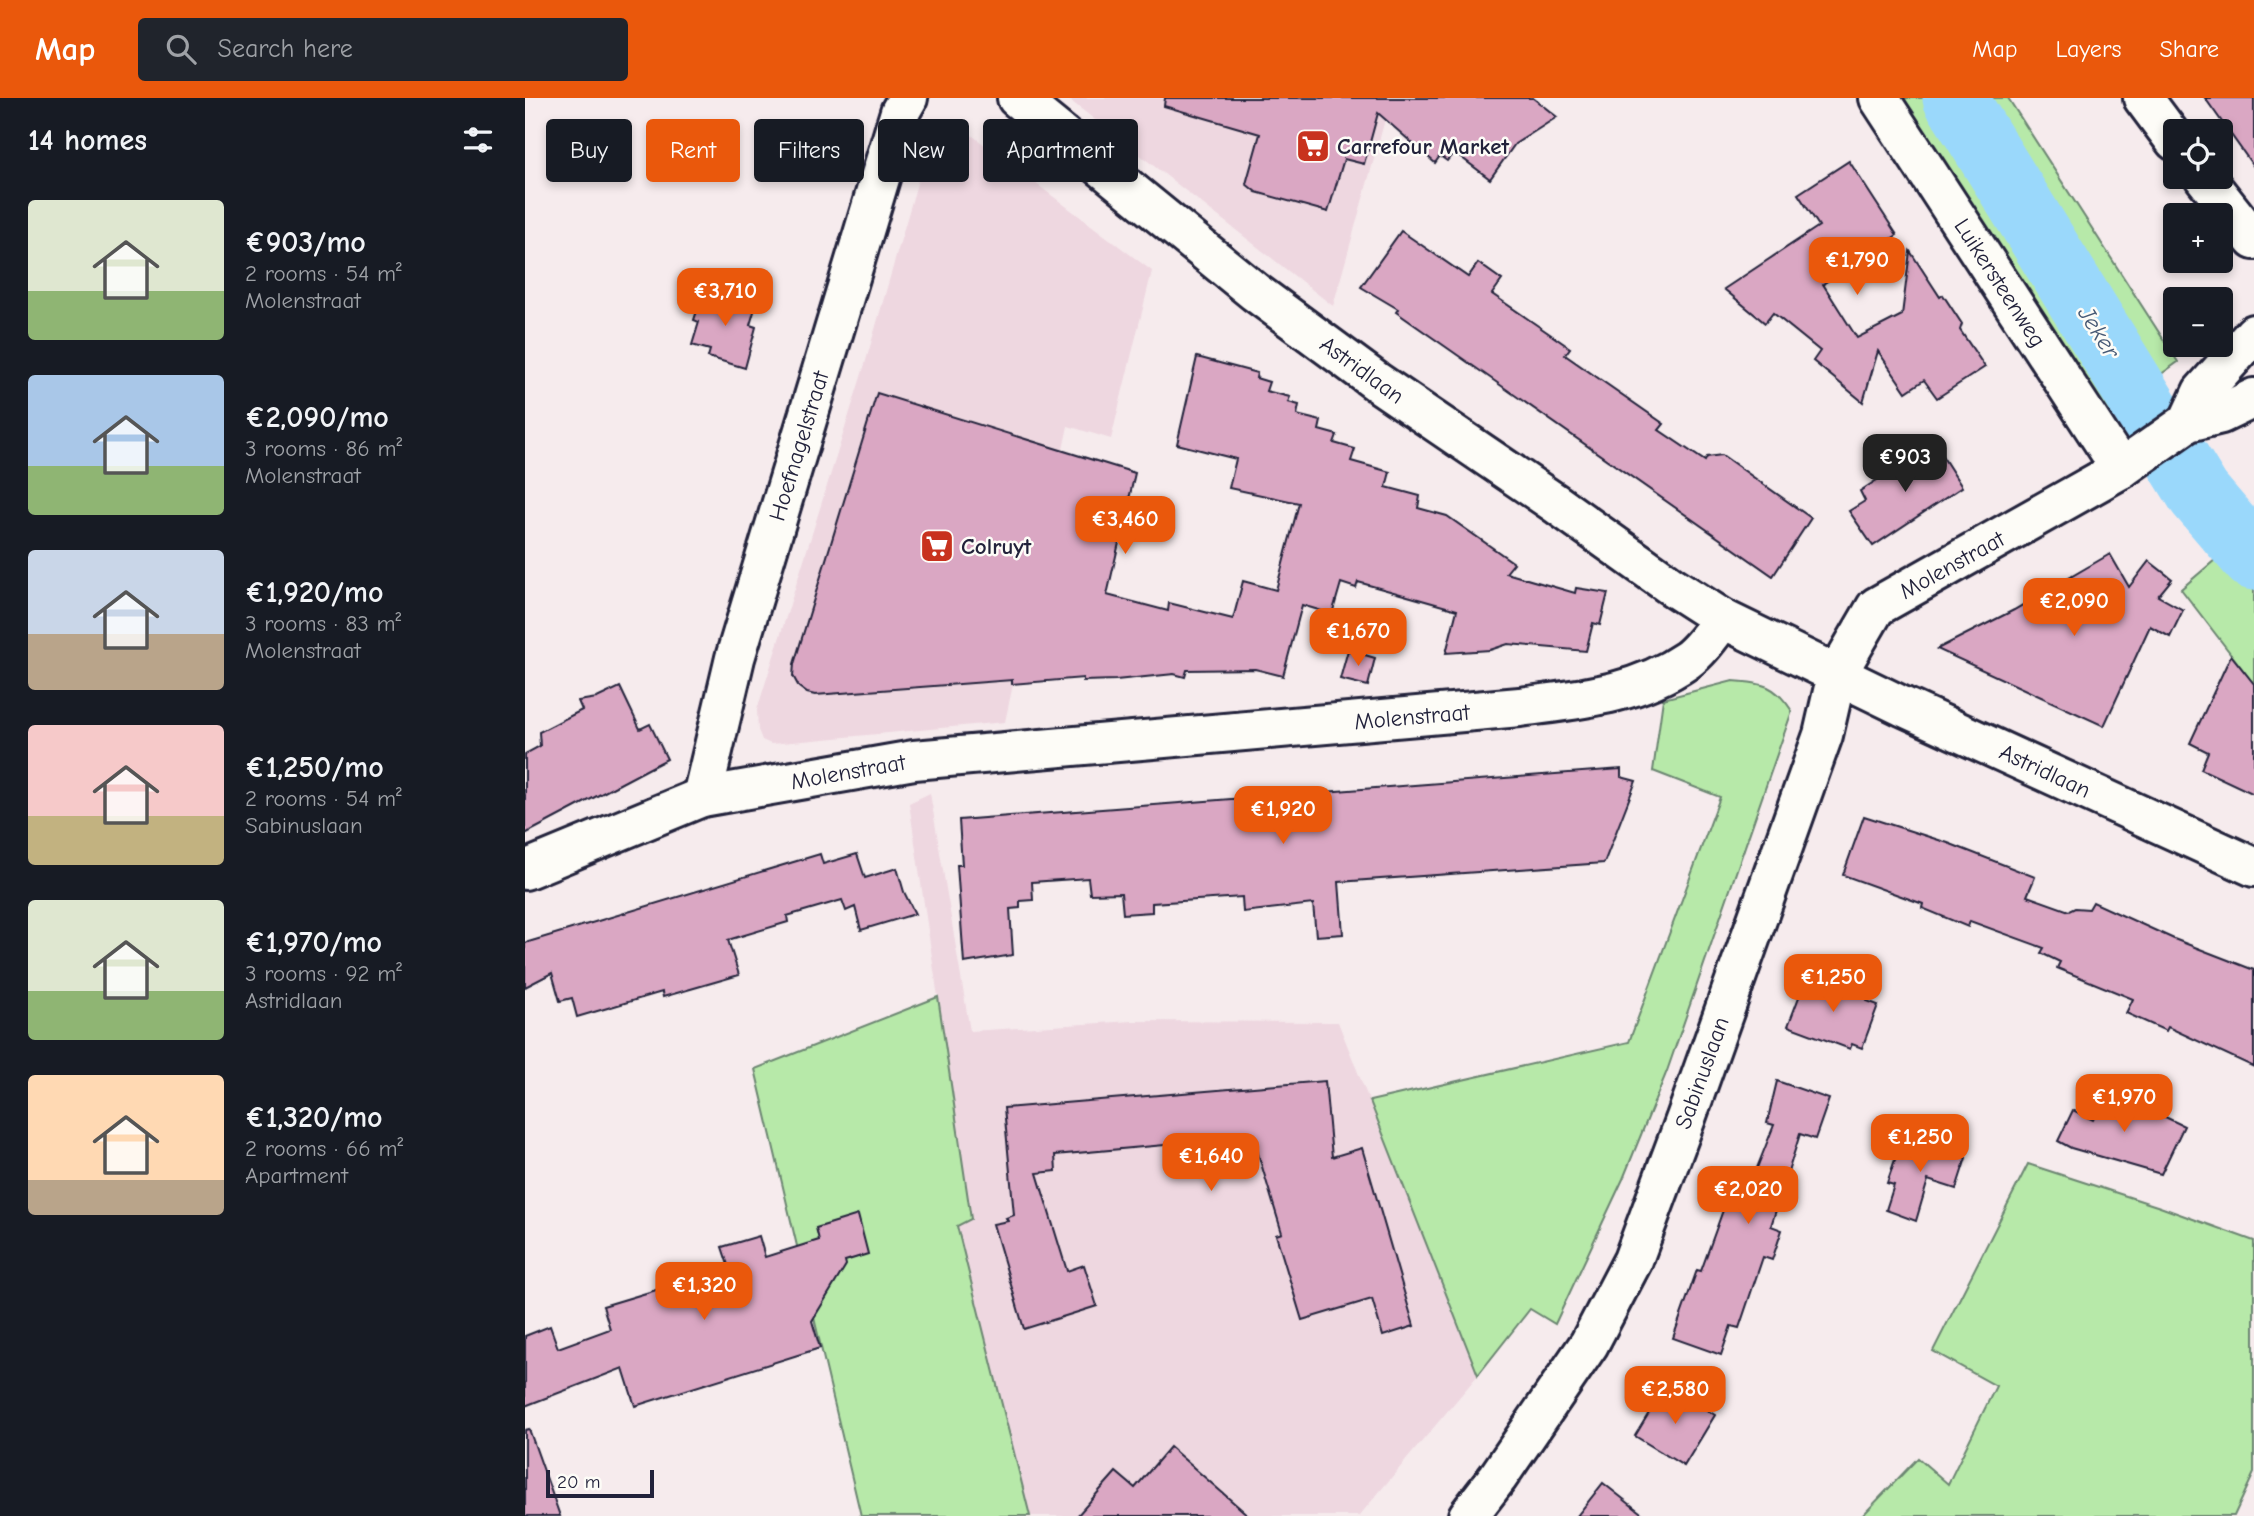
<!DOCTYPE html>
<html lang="en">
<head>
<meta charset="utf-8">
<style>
  body { margin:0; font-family:"Comic Neue",sans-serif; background:#20242c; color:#f1f3f6; height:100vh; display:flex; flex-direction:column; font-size:26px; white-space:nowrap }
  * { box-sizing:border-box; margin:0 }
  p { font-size:23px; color:#9ea1a6 }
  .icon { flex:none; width:38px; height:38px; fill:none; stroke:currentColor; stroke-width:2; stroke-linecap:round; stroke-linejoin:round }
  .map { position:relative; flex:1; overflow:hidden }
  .side { display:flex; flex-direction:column; background:#171b24; width:525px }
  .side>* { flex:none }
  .guide { position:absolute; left:21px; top:21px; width:665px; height:63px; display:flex; gap:14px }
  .controls { position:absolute; left:1638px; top:21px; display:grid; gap:14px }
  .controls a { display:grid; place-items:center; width:70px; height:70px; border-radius:7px; background:#171b24; box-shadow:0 4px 10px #0003; font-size:35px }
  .scale { position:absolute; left:21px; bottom:18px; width:108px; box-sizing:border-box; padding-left:7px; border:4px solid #22223b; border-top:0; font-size:19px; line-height:24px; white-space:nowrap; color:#22223b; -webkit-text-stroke:5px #fdfcf7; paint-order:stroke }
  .price { position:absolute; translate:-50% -60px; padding:0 16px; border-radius:14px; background:#ea580c; color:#fff; font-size:23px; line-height:46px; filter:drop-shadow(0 2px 4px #0008) }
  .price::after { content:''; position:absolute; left:50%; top:42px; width:21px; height:16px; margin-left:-10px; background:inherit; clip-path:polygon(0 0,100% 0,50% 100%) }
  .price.on { background:#222; color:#fff }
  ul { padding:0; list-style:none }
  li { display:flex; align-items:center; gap:21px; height:175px; padding:0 28px }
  li span { display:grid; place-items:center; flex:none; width:196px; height:140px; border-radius:7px; color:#555 }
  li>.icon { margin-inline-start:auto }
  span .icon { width:84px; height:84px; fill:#fffc; stroke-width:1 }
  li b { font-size:30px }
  h2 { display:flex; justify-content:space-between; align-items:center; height:84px; padding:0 28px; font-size:30px }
  .tag { padding:0 24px; border-radius:7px; background:#171b24; box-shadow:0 4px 10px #0003; font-size:24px; line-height:63px }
  .tag.on { background:#ea580c; color:#fff }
  header { display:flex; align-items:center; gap:42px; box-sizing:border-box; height:98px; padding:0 35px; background:#ea580c; color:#fff }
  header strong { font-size:33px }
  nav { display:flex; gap:38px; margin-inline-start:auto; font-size:24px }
  .search { width:490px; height:63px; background:#20242c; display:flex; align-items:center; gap:18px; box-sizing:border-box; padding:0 24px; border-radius:7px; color:#9ea1a6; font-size:26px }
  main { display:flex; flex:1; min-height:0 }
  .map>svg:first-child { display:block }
</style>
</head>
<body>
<header>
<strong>Map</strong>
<div class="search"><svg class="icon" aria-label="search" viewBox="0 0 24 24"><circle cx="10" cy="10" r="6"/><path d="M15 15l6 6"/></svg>Search here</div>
<nav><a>Map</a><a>Layers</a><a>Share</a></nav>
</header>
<main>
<section class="side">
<h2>14 homes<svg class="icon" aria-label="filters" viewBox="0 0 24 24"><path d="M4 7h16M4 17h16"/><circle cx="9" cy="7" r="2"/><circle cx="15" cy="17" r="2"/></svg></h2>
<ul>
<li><span style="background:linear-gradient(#dfe7d0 65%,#8fb573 0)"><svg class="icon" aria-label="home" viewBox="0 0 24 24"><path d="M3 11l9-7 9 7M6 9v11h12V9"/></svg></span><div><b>€903/mo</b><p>2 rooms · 54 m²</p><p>Molenstraat</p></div></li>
<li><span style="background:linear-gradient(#a9c7e8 65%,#8fb573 0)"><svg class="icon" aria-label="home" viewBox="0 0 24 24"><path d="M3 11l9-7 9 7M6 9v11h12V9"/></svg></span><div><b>€2,090/mo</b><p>3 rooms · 86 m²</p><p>Molenstraat</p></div></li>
<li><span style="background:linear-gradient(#c9d6e8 60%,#b9a48a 0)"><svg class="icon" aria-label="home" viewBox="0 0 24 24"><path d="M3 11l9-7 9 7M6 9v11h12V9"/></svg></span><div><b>€1,920/mo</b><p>3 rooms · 83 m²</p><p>Molenstraat</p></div></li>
<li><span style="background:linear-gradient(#f6c9c9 65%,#c2b280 0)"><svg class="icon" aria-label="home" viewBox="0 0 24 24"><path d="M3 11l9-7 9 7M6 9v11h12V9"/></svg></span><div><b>€1,250/mo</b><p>2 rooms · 54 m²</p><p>Sabinuslaan</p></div></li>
<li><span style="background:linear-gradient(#dfe7d0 65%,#8fb573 0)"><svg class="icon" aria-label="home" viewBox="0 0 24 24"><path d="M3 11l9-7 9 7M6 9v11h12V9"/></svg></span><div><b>€1,970/mo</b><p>3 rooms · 92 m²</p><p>Astridlaan</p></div></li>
<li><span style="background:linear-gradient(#ffd9b3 75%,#b9a48a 0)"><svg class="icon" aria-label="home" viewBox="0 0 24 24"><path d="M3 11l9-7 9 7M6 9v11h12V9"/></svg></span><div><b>€1,320/mo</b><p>2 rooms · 66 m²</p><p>Apartment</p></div></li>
</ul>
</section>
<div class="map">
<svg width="1729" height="1418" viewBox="0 0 1729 1418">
  <rect width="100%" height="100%" fill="#f6ebed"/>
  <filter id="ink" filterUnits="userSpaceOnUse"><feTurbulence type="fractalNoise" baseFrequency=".0143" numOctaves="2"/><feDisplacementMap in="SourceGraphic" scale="14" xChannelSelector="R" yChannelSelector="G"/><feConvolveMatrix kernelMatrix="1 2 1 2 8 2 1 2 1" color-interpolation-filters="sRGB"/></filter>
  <g filter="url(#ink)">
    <g fill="#eed7e0">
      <path d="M 542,0 L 866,0 L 808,208 Z"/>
      <path d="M 436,29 L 627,173 L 586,341 L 543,328 L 480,624 L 246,646 L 237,642 L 233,632 L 232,612 L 340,266 L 404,44 L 418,34 Z"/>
      <path d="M 405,695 L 445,933 L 607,923 L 813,924 L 953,1277 L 834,1418 L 505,1418 L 432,1128 L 446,1120 L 384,705 Z"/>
    </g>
    <g fill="#b7e9a9" stroke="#6c8672" stroke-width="2">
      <path d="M 1373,0 L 1410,0 L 1602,310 L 1581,323 Z"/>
      <path d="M 1440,0 L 1483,0 L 1653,264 L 1625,284 Z"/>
      <path d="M 1697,456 L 1729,492 L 1729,586 L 1656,491 Z"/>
      <path d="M 1208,583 C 1239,585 1250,587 1267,613 L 1142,973 L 1098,1081 L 1030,1226 L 1005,1211 L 953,1277 L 845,1003 L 1104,944 L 1195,699 L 1128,673 L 1138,601 Z"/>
      <path d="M 413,899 L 446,1121 L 432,1128 L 505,1418 L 336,1418 L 230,971 Z"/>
      <path d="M 1503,1066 L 1635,1109 L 1729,1143 L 1729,1375 L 1709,1418 L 1337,1418 L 1393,1360 L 1423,1386 L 1471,1288 L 1408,1253 Z"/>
    </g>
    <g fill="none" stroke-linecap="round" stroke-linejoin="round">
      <path stroke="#9ad8fb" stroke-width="65" d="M 1430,0 L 1674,396 L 1729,460"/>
    </g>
    <g fill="#daa7c3" stroke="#22223b" stroke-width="2">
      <path d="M 640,0 L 1008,0 L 1032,19 L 990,46 L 965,81 L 929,54 L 922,63 L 915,58 L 910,65 L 853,15 L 839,66 L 819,61 L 803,114 L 731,94 L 721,86 L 735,36 L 639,8 Z"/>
      <path d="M 1680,0 L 1729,0 L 1729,69 Z"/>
      <path d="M 1324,63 L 1372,137 L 1298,186 L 1332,240 L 1377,217 L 1385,153 L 1415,199 L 1418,197 L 1437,226 L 1435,232 L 1460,269 L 1412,300 L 1399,282 L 1381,294 L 1353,253 L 1338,304 L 1288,263 L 1295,253 L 1248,215 L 1240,225 L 1199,191 L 1294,128 L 1273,96 Z"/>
      <path d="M 876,133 L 943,179 L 953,165 L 977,182 L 967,196 L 1045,250 L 1040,257 L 1139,326 L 1134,332 L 1180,363 L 1182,359 L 1197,357 L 1286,420 L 1248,478 L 871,214 L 873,211 L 836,189 Z"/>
      <path d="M 179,192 L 231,207 L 225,227 L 231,229 L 220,270 L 183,259 L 185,252 L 167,247 L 174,224 L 169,222 Z"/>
      <path d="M 672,259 L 732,275 L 731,280 L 744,284 L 741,293 L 765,299 L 763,304 L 774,307 L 772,317 L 796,323 L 794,332 L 812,337 L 809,345 L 830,351 L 826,363 L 865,374 L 861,389 L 895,398 L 893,410 L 922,418 L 989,465 L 981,475 L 1050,495 L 1051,490 L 1083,495 L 1075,527 L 1068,525 L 1061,553 L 983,546 L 965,552 L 921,555 L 932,512 L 833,484 L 831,490 L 816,485 L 807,516 L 777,507 L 758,578 L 730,571 L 662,572 L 660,579 L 649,576 L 591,582 L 558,583 L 558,580 L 487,586 L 487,582 L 290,597 L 282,595 L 274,589 L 268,578 L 269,566 L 352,295 L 610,375 L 582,497 L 643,513 L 644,505 L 708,521 L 718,483 L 751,492 L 774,405 L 704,390 L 711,361 L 652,346 Z"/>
      <path d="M 1409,345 L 1437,389 L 1348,448 L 1324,413 L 1340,403 L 1335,393 Z"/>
      <path d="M 1585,456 L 1604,489 L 1624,463 L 1647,481 L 1633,498 L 1658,512 L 1645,539 L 1625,528 L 1579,628 L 1412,551 L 1489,512 Z"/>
      <path d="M 823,552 L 850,560 L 843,588 L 815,581 Z"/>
      <path d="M 1706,557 L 1729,586 L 1729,696 L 1676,671 L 1683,654 L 1665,645 Z"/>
      <path d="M 95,589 L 115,631 L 125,626 L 142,661 L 0,736 L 0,656 L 15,648 L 14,634 L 57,612 L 53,603 L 72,600 Z"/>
      <path d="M 1096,671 L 1096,679 L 1111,683 L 1079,765 L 814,784 L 818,836 L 791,838 L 788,806 L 718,814 L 717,799 L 627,805 L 627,814 L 598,816 L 596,795 L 565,796 L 563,780 L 507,784 L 508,802 L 495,803 L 495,810 L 485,811 L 488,857 L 439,865 L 432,767 L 437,767 L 434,722 Z"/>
      <path d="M 1339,718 L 1423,745 L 1510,779 L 1502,798 L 1544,813 L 1550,810 L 1564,811 L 1568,804 L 1649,841 L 1729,872 L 1729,969 L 1643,929 L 1641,933 L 1601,915 L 1608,901 L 1532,870 L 1535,864 L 1516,855 L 1519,850 L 1445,823 L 1443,829 L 1397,810 L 1398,806 L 1318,777 Z"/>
      <path d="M 295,756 L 298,766 L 332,756 L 340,780 L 372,770 L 379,794 L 390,816 L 336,832 L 330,809 L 321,813 L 317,802 L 262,818 L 263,824 L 203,842 L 214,877 L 138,899 L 137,894 L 52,919 L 47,900 L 35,903 L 27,875 L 0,889 L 0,845 Z"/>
      <path d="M 1282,878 L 1343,900 L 1342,903 L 1353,907 L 1337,950 L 1327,946 L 1325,951 L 1263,928 Z"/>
      <path d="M 800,983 L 807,1059 L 837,1050 L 889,1228 L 858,1238 L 847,1201 L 777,1222 L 751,1137 L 757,1135 L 728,1039 L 530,1057 L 531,1073 L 512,1075 L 542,1173 L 559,1167 L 572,1208 L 499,1231 L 468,1126 L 483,1123 L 481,1120 L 489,1117 L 479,1010 Z"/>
      <path d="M 1252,983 L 1304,1001 L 1290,1041 L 1275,1036 L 1246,1128 L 1257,1132 L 1247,1162 L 1238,1159 L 1214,1230 L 1206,1228 L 1196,1257 L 1148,1240 L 1172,1172 L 1176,1173 L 1210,1079 L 1226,1085 L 1249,1027 L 1242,1025 Z"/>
      <path d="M 1582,991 L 1659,1028 L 1636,1076 L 1546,1050 L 1533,1043 L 1548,1012 L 1568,1022 Z"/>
      <path d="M 1379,1035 L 1416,1046 L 1414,1051 L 1441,1060 L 1431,1091 L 1403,1082 L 1391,1123 L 1361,1112 L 1369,1087 L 1362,1085 Z"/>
      <path d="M 333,1117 L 343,1156 L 320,1163 L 321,1167 L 287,1223 L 295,1250 L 110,1308 L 98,1270 L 0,1308 L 0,1238 L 25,1228 L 33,1250 L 85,1231 L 78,1208 L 204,1170 L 197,1149 L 234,1138 L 240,1159 L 294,1142 L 291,1130 Z"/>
      <path d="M 1141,1287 L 1190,1317 L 1159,1368 L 1110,1338 Z"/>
      <path d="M 4,1331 L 35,1418 L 0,1418 L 0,1332 Z"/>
      <path d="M 645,1349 L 724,1418 L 552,1418 L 591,1374 L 610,1390 Z"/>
      <path d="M 1078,1385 L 1120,1418 L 1052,1418 Z"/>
    </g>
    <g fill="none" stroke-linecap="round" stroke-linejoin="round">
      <g stroke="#22223b" stroke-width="44">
        <g id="street">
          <path d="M 492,0 L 730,194 L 852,284 L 1030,405 L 1145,487 L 1198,521 L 1377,608 L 1729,769"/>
          <path d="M 1354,0 L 1596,371"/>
          <path d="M 1663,324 L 1677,294 L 1729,236"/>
          <path d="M 177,699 L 210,560 L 375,14 L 383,0"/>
          <path d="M 0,772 L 177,699 L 389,662 L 995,609 C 1055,601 1111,597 1162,562 C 1176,552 1187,535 1198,521"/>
          <path d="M 943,1418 L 973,1379 L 1064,1246 L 1108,1162 L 1161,1020 L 1298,637 L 1312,576 L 1351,509 L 1596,371 L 1663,324 L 1696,316 L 1729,300"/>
        </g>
      </g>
      <g stroke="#22223b" stroke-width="44">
        <g id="primary">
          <path d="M 1618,0 L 1650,43"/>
          <path d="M 1679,79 L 1729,142"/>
        </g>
      </g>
      <use href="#street" stroke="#fdfcf7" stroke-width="38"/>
      <use href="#primary" stroke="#fdfcf7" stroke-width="38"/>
    </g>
  </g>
  <defs>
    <g id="supermarket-square" transform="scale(1.75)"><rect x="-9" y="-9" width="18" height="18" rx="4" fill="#c8321e" stroke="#fdfcf7"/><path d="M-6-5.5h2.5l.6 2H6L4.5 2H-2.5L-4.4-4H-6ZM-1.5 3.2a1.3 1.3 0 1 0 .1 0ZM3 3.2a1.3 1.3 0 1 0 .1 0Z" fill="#fff"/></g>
  </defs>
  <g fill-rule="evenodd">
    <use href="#supermarket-square" x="788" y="48"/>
    <use href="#supermarket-square" x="412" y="448"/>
  </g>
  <g text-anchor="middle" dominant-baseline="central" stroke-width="5" stroke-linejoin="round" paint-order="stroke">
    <g font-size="23" font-weight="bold" fill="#22223b" stroke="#fdfcf7" text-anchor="start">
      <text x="812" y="48">Carrefour Market</text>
      <text x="436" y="448">Colruyt</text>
    </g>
    <g font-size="23" fill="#22223b" stroke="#fdfcf7">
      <text transform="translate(1475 185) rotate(57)">Luikersteenweg</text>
      <text transform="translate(837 272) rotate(36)">Astridlaan</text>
      <text transform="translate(274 348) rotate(-73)">Hoefnagelstraat</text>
      <text transform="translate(1427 467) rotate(-29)">Molenstraat</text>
      <text transform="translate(887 619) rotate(-5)">Molenstraat</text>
      <text transform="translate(1520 673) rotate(25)">Astridlaan</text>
      <text transform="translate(323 674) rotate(-10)">Molenstraat</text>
      <text transform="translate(1177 975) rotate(-70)">Sabinuslaan</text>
    </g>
    <g font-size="24" font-style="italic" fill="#465975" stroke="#fdfcf7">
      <text transform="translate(1574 234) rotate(58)">Jeker</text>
    </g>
  </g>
</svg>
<div class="controls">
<a><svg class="icon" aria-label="locate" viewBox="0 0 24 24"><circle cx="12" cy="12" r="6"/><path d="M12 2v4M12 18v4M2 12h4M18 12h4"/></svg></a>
<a>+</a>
<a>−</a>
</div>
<div class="scale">20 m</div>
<b class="price" style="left:1332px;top:199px">€1,790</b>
<b class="price" style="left:200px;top:230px">€3,710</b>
<b class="price on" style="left:1380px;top:396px">€903</b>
<b class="price" style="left:600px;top:458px">€3,460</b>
<b class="price" style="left:1549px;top:540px">€2,090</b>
<b class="price" style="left:833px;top:570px">€1,670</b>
<b class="price" style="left:758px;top:748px">€1,920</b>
<b class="price" style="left:1308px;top:916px">€1,250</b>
<b class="price" style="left:1599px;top:1036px">€1,970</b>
<b class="price" style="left:1395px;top:1076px">€1,250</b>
<b class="price" style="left:686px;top:1095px">€1,640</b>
<b class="price" style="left:1223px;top:1128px">€2,020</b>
<b class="price" style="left:179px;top:1224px">€1,320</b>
<b class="price" style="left:1150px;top:1328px">€2,580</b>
<div class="guide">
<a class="tag">Buy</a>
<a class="tag on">Rent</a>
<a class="tag">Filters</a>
<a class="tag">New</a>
<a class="tag">Apartment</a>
</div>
</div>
</main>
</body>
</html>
